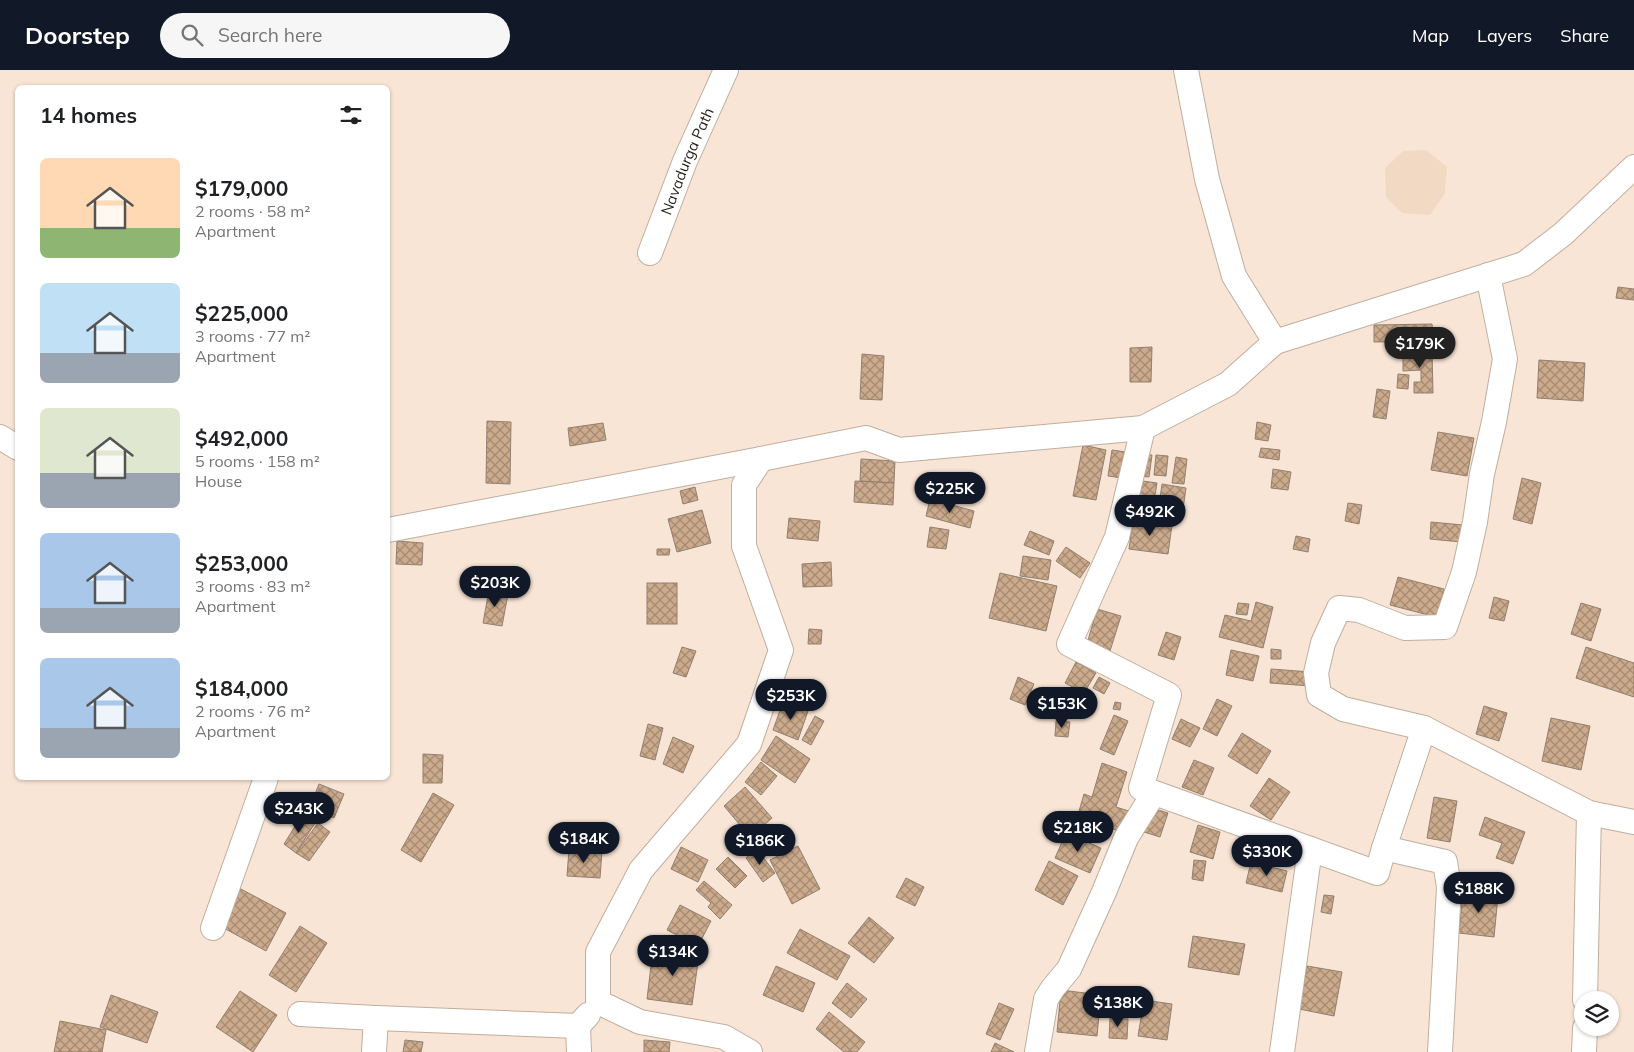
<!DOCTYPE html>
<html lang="en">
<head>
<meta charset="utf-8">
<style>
  body { margin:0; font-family:Mulish,sans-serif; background:#f6f6f6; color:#202124; height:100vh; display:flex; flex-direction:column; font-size:19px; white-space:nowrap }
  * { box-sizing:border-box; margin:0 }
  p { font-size:16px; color:#757577 }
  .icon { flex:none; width:28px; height:28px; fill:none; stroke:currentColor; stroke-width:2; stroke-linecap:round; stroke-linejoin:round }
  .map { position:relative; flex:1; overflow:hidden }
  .panel { position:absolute; left:15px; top:15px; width:375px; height:695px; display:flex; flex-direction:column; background:#fff; border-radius:8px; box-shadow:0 1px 4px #0004 }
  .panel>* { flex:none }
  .buttons { position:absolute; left:1574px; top:921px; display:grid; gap:10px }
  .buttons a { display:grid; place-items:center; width:45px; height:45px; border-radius:50%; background:#fff; box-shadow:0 1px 4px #0004; font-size:25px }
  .price { position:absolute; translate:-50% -42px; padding:0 11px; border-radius:18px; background:#111827; color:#fff; font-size:16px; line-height:32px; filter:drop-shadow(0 1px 2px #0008) }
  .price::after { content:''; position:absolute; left:50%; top:30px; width:15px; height:11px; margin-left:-8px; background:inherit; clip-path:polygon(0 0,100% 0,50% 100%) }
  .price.selected { background:#222; color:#fff }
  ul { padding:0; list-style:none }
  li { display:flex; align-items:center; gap:15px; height:125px; padding:0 25px }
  li span { display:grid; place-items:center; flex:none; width:140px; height:100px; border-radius:8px; color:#555 }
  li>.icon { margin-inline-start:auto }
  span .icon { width:60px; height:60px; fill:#fffc; stroke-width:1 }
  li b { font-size:21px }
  h2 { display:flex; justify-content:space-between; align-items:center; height:60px; padding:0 25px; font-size:21px }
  header { display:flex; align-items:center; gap:30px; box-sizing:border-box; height:70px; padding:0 25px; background:#111827; color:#fff }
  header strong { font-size:24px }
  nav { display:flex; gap:28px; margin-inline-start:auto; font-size:18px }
  .search { width:350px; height:45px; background:#f6f6f6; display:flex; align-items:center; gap:12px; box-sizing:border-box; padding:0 18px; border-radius:28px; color:#757577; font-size:19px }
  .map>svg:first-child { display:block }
</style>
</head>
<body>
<header>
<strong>Doorstep</strong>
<div class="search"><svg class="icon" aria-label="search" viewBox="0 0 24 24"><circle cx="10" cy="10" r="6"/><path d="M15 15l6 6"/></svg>Search here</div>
<nav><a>Map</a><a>Layers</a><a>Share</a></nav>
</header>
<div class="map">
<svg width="1634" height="982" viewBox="0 0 1634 982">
  <defs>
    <pattern id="building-cross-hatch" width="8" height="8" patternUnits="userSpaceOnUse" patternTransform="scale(1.25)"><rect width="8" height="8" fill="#ccaa8c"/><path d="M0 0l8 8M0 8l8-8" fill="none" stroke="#a58a72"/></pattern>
  </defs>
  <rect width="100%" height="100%" fill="#f8e5d5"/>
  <path fill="#f2d9c4" d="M 1426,80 L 1447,97 L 1445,123 L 1430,145 L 1402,143 L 1386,127 L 1385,98 L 1403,81 Z"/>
  <g fill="url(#building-cross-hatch)" stroke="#918071">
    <path d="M 1618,217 L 1634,219 L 1634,230 L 1616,228 Z"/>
    <path d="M 1432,254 L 1433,271 L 1374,272 L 1374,255 Z"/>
    <path d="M 1152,277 L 1151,312 L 1130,312 L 1130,278 Z"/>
    <path d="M 1432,280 L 1433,323 L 1414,323 L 1414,312 L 1421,312 L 1421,300 L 1403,301 L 1403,281 Z"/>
    <path d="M 862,284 L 884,286 L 882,330 L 860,329 Z"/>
    <path d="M 1539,290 L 1585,293 L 1583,331 L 1537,328 Z"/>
    <path d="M 1398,304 L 1409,305 L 1408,319 L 1397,318 Z"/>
    <path d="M 1377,319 L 1390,321 L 1386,349 L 1373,347 Z"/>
    <path d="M 487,351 L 511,352 L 510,414 L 486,413 Z"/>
    <path d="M 1257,352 L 1271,355 L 1268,371 L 1255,369 Z"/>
    <path d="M 603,353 L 606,370 L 570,376 L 568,358 Z"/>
    <path d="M 1438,362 L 1474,368 L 1467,406 L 1431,400 Z"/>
    <path d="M 1083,375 L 1106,380 L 1096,430 L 1073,426 Z"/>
    <path d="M 1261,378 L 1280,380 L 1279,390 L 1259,387 Z"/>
    <path d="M 1112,380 L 1126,382 L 1122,408 L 1108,406 Z"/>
    <path d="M 1143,384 L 1152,385 L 1149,407 L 1140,406 Z"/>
    <path d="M 1156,385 L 1168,386 L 1166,406 L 1154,405 Z"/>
    <path d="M 1176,387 L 1187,389 L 1184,414 L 1172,413 Z"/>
    <path d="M 861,389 L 895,391 L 894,413 L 860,411 Z"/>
    <path d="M 1273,399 L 1291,402 L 1288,420 L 1271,418 Z"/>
    <path d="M 1522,408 L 1541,413 L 1532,454 L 1513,449 Z"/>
    <path d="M 1136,410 L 1157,413 L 1152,444 L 1132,441 Z"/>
    <path d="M 855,411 L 894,413 L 893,435 L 854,432 Z"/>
    <path d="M 1162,414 L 1186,418 L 1182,446 L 1158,443 Z"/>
    <path d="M 695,417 L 698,430 L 683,434 L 680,421 Z"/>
    <path d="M 930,429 L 974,441 L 970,458 L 926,446 Z"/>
    <path d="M 1348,433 L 1362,435 L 1359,454 L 1345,451 Z"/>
    <path d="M 702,440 L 711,473 L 677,482 L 668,449 Z"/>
    <path d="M 789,448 L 820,451 L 818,471 L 787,468 Z"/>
    <path d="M 1133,449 L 1172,455 L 1168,484 L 1129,479 Z"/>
    <path d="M 1431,452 L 1463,455 L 1461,472 L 1430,469 Z"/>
    <path d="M 930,457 L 949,460 L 946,479 L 927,477 Z"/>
    <path d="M 1030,461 L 1054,471 L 1049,485 L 1024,475 Z"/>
    <path d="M 1296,466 L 1310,469 L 1308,482 L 1293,479 Z"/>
    <path d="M 397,471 L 423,473 L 422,495 L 396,494 Z"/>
    <path d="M 1066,477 L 1090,493 L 1080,508 L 1056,491 Z"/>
    <path d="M 657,479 L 670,479 L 669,485 L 657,485 Z"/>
    <path d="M 1023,486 L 1051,490 L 1048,510 L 1020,506 Z"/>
    <path d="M 831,492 L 832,516 L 803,517 L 802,494 Z"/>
    <path d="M 474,497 L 493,498 L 493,511 L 472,509 Z"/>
    <path d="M 1000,503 L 1057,516 L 1046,561 L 989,548 Z"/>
    <path d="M 1398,507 L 1444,519 L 1436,547 L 1390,535 Z"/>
    <rect x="647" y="513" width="30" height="41"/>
    <path d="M 489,520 L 508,524 L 502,556 L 483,553 Z"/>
    <path d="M 1494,527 L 1509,531 L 1504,551 L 1489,548 Z"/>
    <path d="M 1256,532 L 1273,537 L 1263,578 L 1219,567 L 1225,545 L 1251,551 Z"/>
    <path d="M 1238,533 L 1249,534 L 1247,545 L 1236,544 Z"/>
    <path d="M 1581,533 L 1601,539 L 1591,571 L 1571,564 Z"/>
    <path d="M 1097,539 L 1121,546 L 1110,581 L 1087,574 Z"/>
    <path d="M 809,559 L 822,560 L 821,574 L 808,574 Z"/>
    <path d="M 1166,562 L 1181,567 L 1174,590 L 1158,585 Z"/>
    <path d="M 682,577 L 696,581 L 686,607 L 673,603 Z"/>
    <path d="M 1586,577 L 1634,593 L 1634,627 L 1576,608 Z"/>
    <path d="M 1271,579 L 1281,580 L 1281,589 L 1271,589 Z"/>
    <path d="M 1231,580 L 1259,586 L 1253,611 L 1226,605 Z"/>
    <path d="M 1076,592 L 1096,603 L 1084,623 L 1065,613 Z"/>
    <path d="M 1271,599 L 1311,602 L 1310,616 L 1270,613 Z"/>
    <path d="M 1018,607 L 1034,614 L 1025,635 L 1010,629 Z"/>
    <path d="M 1099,607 L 1110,613 L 1104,624 L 1093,618 Z"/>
    <path d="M 1217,629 L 1232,636 L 1217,666 L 1203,659 Z"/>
    <path d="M 783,632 L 808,641 L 798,670 L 773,660 Z"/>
    <path d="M 1115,632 L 1121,633 L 1120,640 L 1113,639 Z"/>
    <path d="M 1484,636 L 1507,643 L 1499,671 L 1476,664 Z"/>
    <path d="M 1114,645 L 1128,651 L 1114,685 L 1100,679 Z"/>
    <path d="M 815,646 L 824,651 L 811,675 L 802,670 Z"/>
    <path d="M 1551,648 L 1590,656 L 1581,700 L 1542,691 Z"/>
    <path d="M 1181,649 L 1200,658 L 1190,677 L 1172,669 Z"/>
    <path d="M 1056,651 L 1070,652 L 1068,667 L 1055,666 Z"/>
    <path d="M 648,654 L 663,658 L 655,690 L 640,686 Z"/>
    <path d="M 1242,663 L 1271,681 L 1257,704 L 1228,686 Z"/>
    <path d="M 776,666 L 810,689 L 795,713 L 761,690 Z"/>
    <path d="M 673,667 L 694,676 L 683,703 L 663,694 Z"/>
    <path d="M 423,684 L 443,685 L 442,713 L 423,713 Z"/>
    <path d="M 1194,690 L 1214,698 L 1203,725 L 1182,717 Z"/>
    <path d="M 761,692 L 777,706 L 761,725 L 745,712 Z"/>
    <path d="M 1102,693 L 1127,702 L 1116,737 L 1132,742 L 1126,763 L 1077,748 L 1084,724 L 1092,727 Z"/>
    <path d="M 1269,708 L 1290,722 L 1271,750 L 1250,736 Z"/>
    <path d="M 319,714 L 344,724 L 334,748 L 310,737 Z"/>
    <path d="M 745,717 L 772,748 L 750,767 L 724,736 Z"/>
    <path d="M 433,723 L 454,735 L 421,792 L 401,780 Z"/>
    <path d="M 1434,727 L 1457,731 L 1450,772 L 1427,768 Z"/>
    <path d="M 1152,738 L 1168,743 L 1160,767 L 1144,762 Z"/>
    <path d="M 302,745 L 315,753 L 296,783 L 284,774 Z"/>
    <path d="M 1485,747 L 1525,762 L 1513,794 L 1496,788 L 1502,773 L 1479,765 Z"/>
    <path d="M 318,753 L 330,762 L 309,791 L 296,783 Z"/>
    <path d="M 1198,755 L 1220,762 L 1213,789 L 1190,782 Z"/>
    <path d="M 1066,763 L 1101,778 L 1090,803 L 1055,788 Z"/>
    <path d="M 798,776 L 820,819 L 792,834 L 770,790 Z"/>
    <path d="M 681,777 L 708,790 L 698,812 L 671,799 Z"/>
    <path d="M 569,779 L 602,781 L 600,808 L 567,806 Z"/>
    <path d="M 757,779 L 775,803 L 763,812 L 746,788 Z"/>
    <path d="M 728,787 L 740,799 L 728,811 L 716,799 Z"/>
    <path d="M 1194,790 L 1206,791 L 1203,811 L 1192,809 Z"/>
    <path d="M 1049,791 L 1078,806 L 1063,835 L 1035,820 Z"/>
    <path d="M 1251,792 L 1287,801 L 1282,822 L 1246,813 Z"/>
    <path d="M 740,799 L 747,806 L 735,818 L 728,811 Z"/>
    <path d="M 906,808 L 924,817 L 915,836 L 896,827 Z"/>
    <path d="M 704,811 L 732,835 L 720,849 L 708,837 L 711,833 L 696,820 Z"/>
    <path d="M 239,818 L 286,843 L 266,881 L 220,856 Z"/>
    <path d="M 1463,822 L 1498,826 L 1494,867 L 1459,863 Z"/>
    <path d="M 1324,825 L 1334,826 L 1331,844 L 1321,842 Z"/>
    <path d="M 680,835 L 711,851 L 698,876 L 667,860 Z"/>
    <path d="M 869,847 L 894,868 L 874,893 L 848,873 Z"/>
    <path d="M 300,856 L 327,873 L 296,922 L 269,905 Z"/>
    <path d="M 800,859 L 850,886 L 837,910 L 787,883 Z"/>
    <path d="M 1193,866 L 1245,874 L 1239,905 L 1188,897 Z"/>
    <path d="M 653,879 L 699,885 L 692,935 L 647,929 Z"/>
    <path d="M 776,896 L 815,913 L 803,942 L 763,925 Z"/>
    <path d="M 1307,896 L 1342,902 L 1334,946 L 1299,939 Z"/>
    <path d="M 847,913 L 867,929 L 851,948 L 832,933 Z"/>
    <path d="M 1061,920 L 1101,925 L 1097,966 L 1057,962 Z"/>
    <path d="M 240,921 L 277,945 L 253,982 L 216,957 Z"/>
    <path d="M 111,925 L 158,942 L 147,973 L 100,957 Z"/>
    <path d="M 1144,930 L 1172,934 L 1167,970 L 1138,966 Z"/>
    <path d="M 999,933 L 1014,939 L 1000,970 L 986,964 Z"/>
    <path d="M 829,942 L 865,972 L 857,982 L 844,982 L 816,959 Z"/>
    <path d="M 1110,948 L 1128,949 L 1127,969 L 1109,968 Z"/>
    <path d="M 60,951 L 106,960 L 102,982 L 54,982 Z"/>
    <path d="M 405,970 L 423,972 L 421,982 L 403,982 Z"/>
    <path d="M 644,970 L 670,972 L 669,982 L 644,982 Z"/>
    <path d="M 995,973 L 1014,982 L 991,982 Z"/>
  </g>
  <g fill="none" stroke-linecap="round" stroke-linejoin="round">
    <g stroke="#c0ae9f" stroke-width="26">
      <g id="minor">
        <path id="s1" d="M 650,183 L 685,91 L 726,0"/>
        <path d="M 1488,205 L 1505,289 L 1494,352 L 1482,404 L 1475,452 L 1464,502 L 1445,557 L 1405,558 L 1359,540 L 1339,538 L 1323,573 L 1316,603 L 1319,625 L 1343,639 L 1424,658 L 1589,743 L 1634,752"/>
        <path d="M 1275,272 L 1524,194 L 1563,164 L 1634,97"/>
        <path d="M 1143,358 L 1117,467 L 1069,574 L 1169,625 L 1141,718 L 1377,803 L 1384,778 L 1424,658"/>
        <path d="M 0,367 L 18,378"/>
        <path d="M 388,460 L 761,389"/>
        <path d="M 1384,778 L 1445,792 L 1449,817 L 1440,982"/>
        <path d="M 213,858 L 266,708"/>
        <path d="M 1585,930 L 1589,743"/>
        <path d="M 300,944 L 376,948 L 374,982"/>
        <path d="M 376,948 L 578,956"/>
        <path d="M 579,982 L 578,956 L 588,945"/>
        <path d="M 750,982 L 724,967 L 640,952 L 598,932 L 598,882 L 641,800 L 749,674 L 781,580 L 744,476 L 744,415 L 761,389 L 866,368 L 899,380 L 1143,358 L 1228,314 L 1275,272 L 1234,206 L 1207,109 L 1186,0"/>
        <path d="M 1037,982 L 1046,929 L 1053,918 L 1069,899 L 1104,822 L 1126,768 L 1154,723"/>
        <path d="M 1282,982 L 1310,779"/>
        <path d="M 1584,982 L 1585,958"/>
      </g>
    </g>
    <use href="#minor" stroke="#fff" stroke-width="24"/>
  </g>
  <g text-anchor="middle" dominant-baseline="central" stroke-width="4" stroke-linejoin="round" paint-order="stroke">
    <g font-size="15" fill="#251f19" stroke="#fcf5ee">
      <text stroke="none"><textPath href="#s1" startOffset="99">Navadurga Path</textPath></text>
    </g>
  </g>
</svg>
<div class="buttons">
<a><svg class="icon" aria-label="layers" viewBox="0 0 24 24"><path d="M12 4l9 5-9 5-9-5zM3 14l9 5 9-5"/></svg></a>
</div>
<b class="price selected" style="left:1420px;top:299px">$179K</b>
<b class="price" style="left:950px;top:444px">$225K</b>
<b class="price" style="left:1150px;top:467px">$492K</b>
<b class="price" style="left:495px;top:538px">$203K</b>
<b class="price" style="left:791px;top:651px">$253K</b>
<b class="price" style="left:1062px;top:659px">$153K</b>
<b class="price" style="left:299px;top:764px">$243K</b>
<b class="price" style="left:1078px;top:783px">$218K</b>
<b class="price" style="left:584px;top:794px">$184K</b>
<b class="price" style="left:760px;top:796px">$186K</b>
<b class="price" style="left:1267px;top:807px">$330K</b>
<b class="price" style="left:1479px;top:844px">$188K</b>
<b class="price" style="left:673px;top:907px">$134K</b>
<b class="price" style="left:1118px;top:958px">$138K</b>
<section class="panel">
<h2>14 homes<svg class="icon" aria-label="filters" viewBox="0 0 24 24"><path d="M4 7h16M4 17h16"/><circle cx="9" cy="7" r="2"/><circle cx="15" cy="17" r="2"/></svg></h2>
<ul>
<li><span style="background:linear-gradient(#ffd9b3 70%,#8fb573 0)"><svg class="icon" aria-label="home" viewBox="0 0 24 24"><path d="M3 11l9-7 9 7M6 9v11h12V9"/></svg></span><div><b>$179,000</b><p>2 rooms · 58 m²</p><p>Apartment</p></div></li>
<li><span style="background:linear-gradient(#bfe0f5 70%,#9aa5b1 0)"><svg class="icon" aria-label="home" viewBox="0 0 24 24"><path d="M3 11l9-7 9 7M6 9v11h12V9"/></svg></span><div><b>$225,000</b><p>3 rooms · 77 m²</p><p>Apartment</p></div></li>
<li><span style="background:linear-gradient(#dfe7d0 65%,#9aa5b1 0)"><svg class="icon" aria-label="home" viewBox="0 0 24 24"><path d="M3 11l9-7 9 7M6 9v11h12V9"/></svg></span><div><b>$492,000</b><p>5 rooms · 158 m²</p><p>House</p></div></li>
<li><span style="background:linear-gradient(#a9c7e8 75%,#9aa5b1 0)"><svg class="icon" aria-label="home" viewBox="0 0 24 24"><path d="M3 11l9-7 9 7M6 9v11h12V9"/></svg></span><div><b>$253,000</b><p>3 rooms · 83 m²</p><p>Apartment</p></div></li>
<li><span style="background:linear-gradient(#a9c7e8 70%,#9aa5b1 0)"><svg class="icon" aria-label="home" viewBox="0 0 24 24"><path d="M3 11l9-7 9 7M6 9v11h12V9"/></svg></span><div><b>$184,000</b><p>2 rooms · 76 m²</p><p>Apartment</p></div></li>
</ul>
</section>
</div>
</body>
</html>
